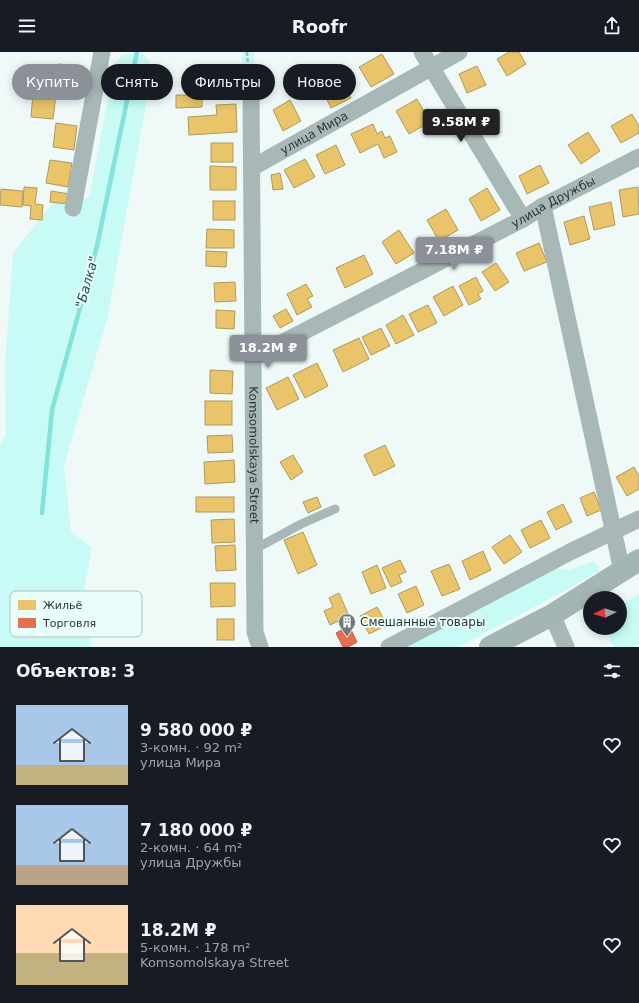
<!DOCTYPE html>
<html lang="ru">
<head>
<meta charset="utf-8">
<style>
  body { margin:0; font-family:"DejaVu Sans",sans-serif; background:#20242c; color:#f1f3f6; height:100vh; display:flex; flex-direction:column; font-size:15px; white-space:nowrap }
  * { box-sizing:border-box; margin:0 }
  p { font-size:13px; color:#9ea1a6 }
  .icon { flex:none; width:22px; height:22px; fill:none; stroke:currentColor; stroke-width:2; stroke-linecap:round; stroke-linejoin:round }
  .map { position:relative; height:595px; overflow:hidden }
  .drawer { display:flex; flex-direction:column; background:#171b24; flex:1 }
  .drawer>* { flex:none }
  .guide { position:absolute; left:12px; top:12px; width:400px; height:36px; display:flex; gap:8px }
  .needle { width:26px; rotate:265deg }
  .buttons { position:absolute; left:583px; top:539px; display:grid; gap:8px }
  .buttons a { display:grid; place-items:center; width:44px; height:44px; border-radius:50%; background:#171b24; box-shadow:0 2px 10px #0003; font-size:20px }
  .price { position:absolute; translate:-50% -34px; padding:0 9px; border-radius:4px; background:#8c9099; color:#fff; font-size:13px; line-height:26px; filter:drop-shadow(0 1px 2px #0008) }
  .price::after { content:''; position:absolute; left:50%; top:24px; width:12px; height:9px; margin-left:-6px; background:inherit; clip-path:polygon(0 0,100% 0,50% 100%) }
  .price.current { background:#222; color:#fff }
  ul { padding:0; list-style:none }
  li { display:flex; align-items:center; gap:12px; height:100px; padding:0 16px }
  li span { display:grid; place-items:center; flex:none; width:112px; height:80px; border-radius:0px; color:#555 }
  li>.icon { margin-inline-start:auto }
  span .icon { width:48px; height:48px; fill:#fffc; stroke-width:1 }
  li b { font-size:17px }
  h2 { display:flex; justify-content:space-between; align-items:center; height:48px; padding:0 16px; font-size:17px }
  .tag { padding:0 14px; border-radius:18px; background:#171b24; box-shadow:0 2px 10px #0003; font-size:14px; line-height:36px }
  .tag.current { background:#8c9099; color:#fff }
  header { display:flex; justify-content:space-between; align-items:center; height:52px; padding:0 16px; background:#171b24; font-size:18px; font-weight:800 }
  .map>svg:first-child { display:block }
</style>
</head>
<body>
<header><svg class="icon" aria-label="menu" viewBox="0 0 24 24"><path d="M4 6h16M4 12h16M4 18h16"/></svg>Roofr<svg class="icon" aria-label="share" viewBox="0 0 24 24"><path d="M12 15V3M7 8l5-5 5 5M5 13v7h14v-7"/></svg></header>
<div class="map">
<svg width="639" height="595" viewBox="0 0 639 595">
  <rect width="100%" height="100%" fill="#eef9f8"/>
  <g fill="#c8fbf5">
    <path d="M 242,0 L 254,0 L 256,37 L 246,40 L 243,39 L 242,34 Z"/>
    <path d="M 129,2 L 143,2 L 149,9 L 151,24 L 108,263 L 64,414 L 71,480 L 92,496 L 83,543 L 91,595 L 0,595 L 0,392 L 6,384 L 5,314 L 13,201 L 56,147 L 89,146 L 115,11 L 122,3 Z"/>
    <path d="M 594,509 L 600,518 L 568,537 L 459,595 L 398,595 L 479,550 L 509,542 L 526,529 L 553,515 L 569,518 Z"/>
    <path d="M 639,542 L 639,592 L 634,595 L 614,595 L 604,576 L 620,576 L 620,553 Z"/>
  </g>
  <g fill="#e9c46a" stroke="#b0995a">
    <path d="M 509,0 L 519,0 L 526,12 L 507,24 L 497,7 Z"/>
    <path d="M 382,2 L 394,22 L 371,35 L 359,15 Z"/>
    <path d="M 58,12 L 83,14 L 81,32 L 56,30 Z"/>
    <path d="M 477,14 L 486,33 L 467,41 L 459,22 Z"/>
    <path d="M 217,15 L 235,15 L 236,42 L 217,42 Z"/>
    <path d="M 340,23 L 351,46 L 331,56 L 320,33 Z"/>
    <path d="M 33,41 L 56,43 L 53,67 L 31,65 Z"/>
    <path d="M 176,43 L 202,43 L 202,55 L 176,56 Z"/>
    <path d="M 417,47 L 430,70 L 409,82 L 396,59 Z"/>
    <path d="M 290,48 L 301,69 L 283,79 L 273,58 Z"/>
    <path d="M 236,52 L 237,80 L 189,83 L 188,65 L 217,63 L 216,53 Z"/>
    <path d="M 632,62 L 639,74 L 639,81 L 621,91 L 611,74 Z"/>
    <path d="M 56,71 L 77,74 L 74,98 L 53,95 Z"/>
    <path d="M 373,72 L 377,82 L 382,79 L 385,86 L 390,84 L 397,100 L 384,106 L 378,92 L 360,101 L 351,82 Z"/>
    <path d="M 588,80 L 600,99 L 581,112 L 568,93 Z"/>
    <rect x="211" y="91" width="22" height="19"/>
    <path d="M 336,93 L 345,113 L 325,122 L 316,103 Z"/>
    <path d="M 305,107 L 315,125 L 294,136 L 284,118 Z"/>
    <path d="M 50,108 L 72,111 L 68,135 L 46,131 Z"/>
    <path d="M 540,113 L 549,131 L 527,142 L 519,124 Z"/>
    <path d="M 210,114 L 236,115 L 236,138 L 210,138 Z"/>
    <path d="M 280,121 L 283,137 L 273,138 L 271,123 Z"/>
    <path d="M 24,135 L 37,136 L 35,152 L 43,153 L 42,168 L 30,167 L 31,154 L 23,153 Z"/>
    <path d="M 638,135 L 639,162 L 623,165 L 619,138 Z"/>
    <path d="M 487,136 L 500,158 L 481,169 L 469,147 Z"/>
    <path d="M 1,137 L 23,139 L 22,155 L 0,153 Z"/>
    <path d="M 51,139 L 70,142 L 68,152 L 50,150 Z"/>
    <rect x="213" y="149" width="22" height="19"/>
    <path d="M 611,150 L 615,173 L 594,178 L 589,155 Z"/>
    <path d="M 446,157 L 458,178 L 439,189 L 427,168 Z"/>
    <path d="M 584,164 L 590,187 L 570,193 L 564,170 Z"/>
    <path d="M 207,177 L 234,178 L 234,196 L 206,196 Z"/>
    <path d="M 399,178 L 414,201 L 396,212 L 382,190 Z"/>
    <path d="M 539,191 L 547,210 L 524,219 L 516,201 Z"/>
    <path d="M 206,199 L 227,200 L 226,215 L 206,214 Z"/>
    <path d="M 364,203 L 373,222 L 345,236 L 336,216 Z"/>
    <path d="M 496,211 L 509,230 L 495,239 L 482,220 Z"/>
    <path d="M 476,225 L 483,239 L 478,242 L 481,247 L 469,253 L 459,234 Z"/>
    <path d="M 235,230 L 236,249 L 215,250 L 214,231 Z"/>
    <path d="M 306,232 L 313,244 L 307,247 L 312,255 L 297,263 L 287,242 Z"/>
    <path d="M 453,234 L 463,253 L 444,264 L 433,245 Z"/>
    <path d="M 428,253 L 437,271 L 418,280 L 409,262 Z"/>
    <path d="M 286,257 L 293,269 L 280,276 L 273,264 Z"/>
    <path d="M 216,258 L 235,259 L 234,277 L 216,276 Z"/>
    <path d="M 403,263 L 414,283 L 396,292 L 386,273 Z"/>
    <path d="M 381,276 L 390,294 L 371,303 L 362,285 Z"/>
    <path d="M 359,286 L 369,307 L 343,320 L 333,298 Z"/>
    <path d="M 317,311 L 328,334 L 305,346 L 293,323 Z"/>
    <path d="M 210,318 L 233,319 L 232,342 L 210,341 Z"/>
    <path d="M 288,325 L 299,347 L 277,358 L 266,336 Z"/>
    <rect x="205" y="349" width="27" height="24"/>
    <path d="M 232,383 L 233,400 L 208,401 L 207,384 Z"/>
    <path d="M 385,393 L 395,414 L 374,424 L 364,403 Z"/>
    <path d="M 293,403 L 303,420 L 291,428 L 280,410 Z"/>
    <path d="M 234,408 L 235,430 L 205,432 L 204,410 Z"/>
    <path d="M 634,415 L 639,424 L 639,437 L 627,444 L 616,425 Z"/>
    <path d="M 594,440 L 601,458 L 587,464 L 580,446 Z"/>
    <rect x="196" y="445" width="38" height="15"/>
    <path d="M 317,445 L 321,455 L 308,461 L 303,450 Z"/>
    <path d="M 563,452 L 572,470 L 556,478 L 547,460 Z"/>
    <path d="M 234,467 L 235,490 L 212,491 L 211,468 Z"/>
    <path d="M 541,468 L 550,486 L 530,496 L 521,478 Z"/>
    <path d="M 303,480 L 317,513 L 298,522 L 284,488 Z"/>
    <path d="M 510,483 L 522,500 L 504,512 L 492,495 Z"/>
    <path d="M 235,493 L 236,518 L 216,519 L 215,494 Z"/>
    <path d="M 483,499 L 491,518 L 470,528 L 462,509 Z"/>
    <path d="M 400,508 L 406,520 L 399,523 L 402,530 L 391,535 L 382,516 Z"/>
    <path d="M 449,512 L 460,537 L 442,544 L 431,519 Z"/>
    <path d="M 377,513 L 386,536 L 371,542 L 362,520 Z"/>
    <path d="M 210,531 L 235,531 L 235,554 L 211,555 Z"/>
    <path d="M 416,534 L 424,553 L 407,561 L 398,542 Z"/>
    <path d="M 339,541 L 349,564 L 330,573 L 324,559 L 333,555 L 329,546 Z"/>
    <path d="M 377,555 L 387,573 L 369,582 L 360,564 Z"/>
    <rect x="217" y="567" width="17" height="21"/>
  </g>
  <path fill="#e76f51" stroke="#af5e49" d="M 349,574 L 357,590 L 348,595 L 343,595 L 336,581 Z"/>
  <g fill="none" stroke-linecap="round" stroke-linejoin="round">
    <path stroke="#82e3db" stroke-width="4.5" d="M 42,461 L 52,358 L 97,194 L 137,0"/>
    <path stroke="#aab6b5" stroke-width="2.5" stroke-dasharray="4 2" stroke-linecap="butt" d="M 247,0 L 249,29"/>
    <path stroke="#a8b8b6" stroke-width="9" d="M 255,497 L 301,472 L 335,457"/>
    <g stroke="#a8b8b6" stroke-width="17">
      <path d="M 422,0 L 523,167"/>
      <path id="s1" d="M 251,43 L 255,580 L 260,595"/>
      <path id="s2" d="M 253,115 L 459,0"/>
      <path d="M 543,154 L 622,519"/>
      <path d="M 73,156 L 102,0"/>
      <path id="s3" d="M 254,305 L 523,167 L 543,154 L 639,105"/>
      <path d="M 552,563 L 566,595"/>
      <path d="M 389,595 L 570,500 L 639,467"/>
    </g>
    <path stroke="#a3b6b4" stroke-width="22" d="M 490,595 L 552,563 L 639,508"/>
  </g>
  <defs>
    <g id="building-pin" transform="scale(0.9)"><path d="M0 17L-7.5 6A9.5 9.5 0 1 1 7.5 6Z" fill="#707a79" stroke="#e9fefb"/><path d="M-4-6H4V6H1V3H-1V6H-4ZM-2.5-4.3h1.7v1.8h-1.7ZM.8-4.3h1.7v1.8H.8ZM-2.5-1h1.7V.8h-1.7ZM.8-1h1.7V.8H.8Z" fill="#fff"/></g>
  </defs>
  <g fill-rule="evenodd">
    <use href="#building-pin" x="347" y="570"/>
  </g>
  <g text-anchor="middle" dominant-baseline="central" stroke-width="4" stroke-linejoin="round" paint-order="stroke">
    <g font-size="12" fill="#2c3635" stroke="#e9fefb">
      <text stroke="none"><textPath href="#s2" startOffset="70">улица Мира</textPath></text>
      <text stroke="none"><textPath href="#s3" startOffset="337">улица Дружбы</textPath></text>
      <text stroke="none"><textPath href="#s1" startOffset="360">Komsomolskaya Street</textPath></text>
    </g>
    <g font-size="12" fill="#2c3635" stroke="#e9fefb" text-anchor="start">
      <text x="360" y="570">Смешанные товары</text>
    </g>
    <g font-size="13" font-style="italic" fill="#15504b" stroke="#e9fefb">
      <text transform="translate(87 230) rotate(-74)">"Балка"</text>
    </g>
  </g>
  <rect x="10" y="539" width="132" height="46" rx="6" fill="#e9fefb" stroke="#b0c2c0" stroke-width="1"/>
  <rect x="18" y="548" width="18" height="10" fill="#e9c46a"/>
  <rect x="18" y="566" width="18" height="10" fill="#e76f51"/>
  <g font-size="11" fill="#2c3635">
    <text x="43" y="557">Жильё</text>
    <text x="43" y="575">Торговля</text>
  </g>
</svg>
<div class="buttons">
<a><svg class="needle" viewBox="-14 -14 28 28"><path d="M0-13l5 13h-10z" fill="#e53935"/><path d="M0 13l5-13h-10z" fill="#9ea1a6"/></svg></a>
</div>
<b class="price current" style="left:461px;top:91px">9.58M ₽</b>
<b class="price" style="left:454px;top:219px">7.18M ₽</b>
<b class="price" style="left:268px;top:317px">18.2M ₽</b>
<div class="guide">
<a class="tag current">Купить</a>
<a class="tag">Снять</a>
<a class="tag">Фильтры</a>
<a class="tag">Новое</a>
</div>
</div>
<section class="drawer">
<h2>Объектов: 3<svg class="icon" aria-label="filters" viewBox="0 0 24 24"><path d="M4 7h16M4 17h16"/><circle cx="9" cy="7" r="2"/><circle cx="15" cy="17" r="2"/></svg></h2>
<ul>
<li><span style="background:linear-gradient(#a9c7e8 75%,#c2b280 0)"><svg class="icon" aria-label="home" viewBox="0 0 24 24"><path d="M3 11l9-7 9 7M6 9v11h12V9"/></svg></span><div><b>9 580 000 ₽</b><p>3-комн. · 92 m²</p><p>улица Мира</p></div><svg class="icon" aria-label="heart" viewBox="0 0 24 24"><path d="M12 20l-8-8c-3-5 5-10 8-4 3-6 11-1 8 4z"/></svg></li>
<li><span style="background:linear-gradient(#a9c7e8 75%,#b9a48a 0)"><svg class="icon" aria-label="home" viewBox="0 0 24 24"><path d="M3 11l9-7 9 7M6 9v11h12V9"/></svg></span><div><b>7 180 000 ₽</b><p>2-комн. · 64 m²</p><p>улица Дружбы</p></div><svg class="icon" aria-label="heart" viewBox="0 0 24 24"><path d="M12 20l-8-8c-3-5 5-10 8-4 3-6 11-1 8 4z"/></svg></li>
<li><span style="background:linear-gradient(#ffd9b3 60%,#c2b280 0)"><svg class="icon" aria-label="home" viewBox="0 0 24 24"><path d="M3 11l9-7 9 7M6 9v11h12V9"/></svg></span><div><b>18.2M ₽</b><p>5-комн. · 178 m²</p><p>Komsomolskaya Street</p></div><svg class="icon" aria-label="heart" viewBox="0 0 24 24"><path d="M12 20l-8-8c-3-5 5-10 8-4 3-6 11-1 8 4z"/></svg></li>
</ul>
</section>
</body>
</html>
